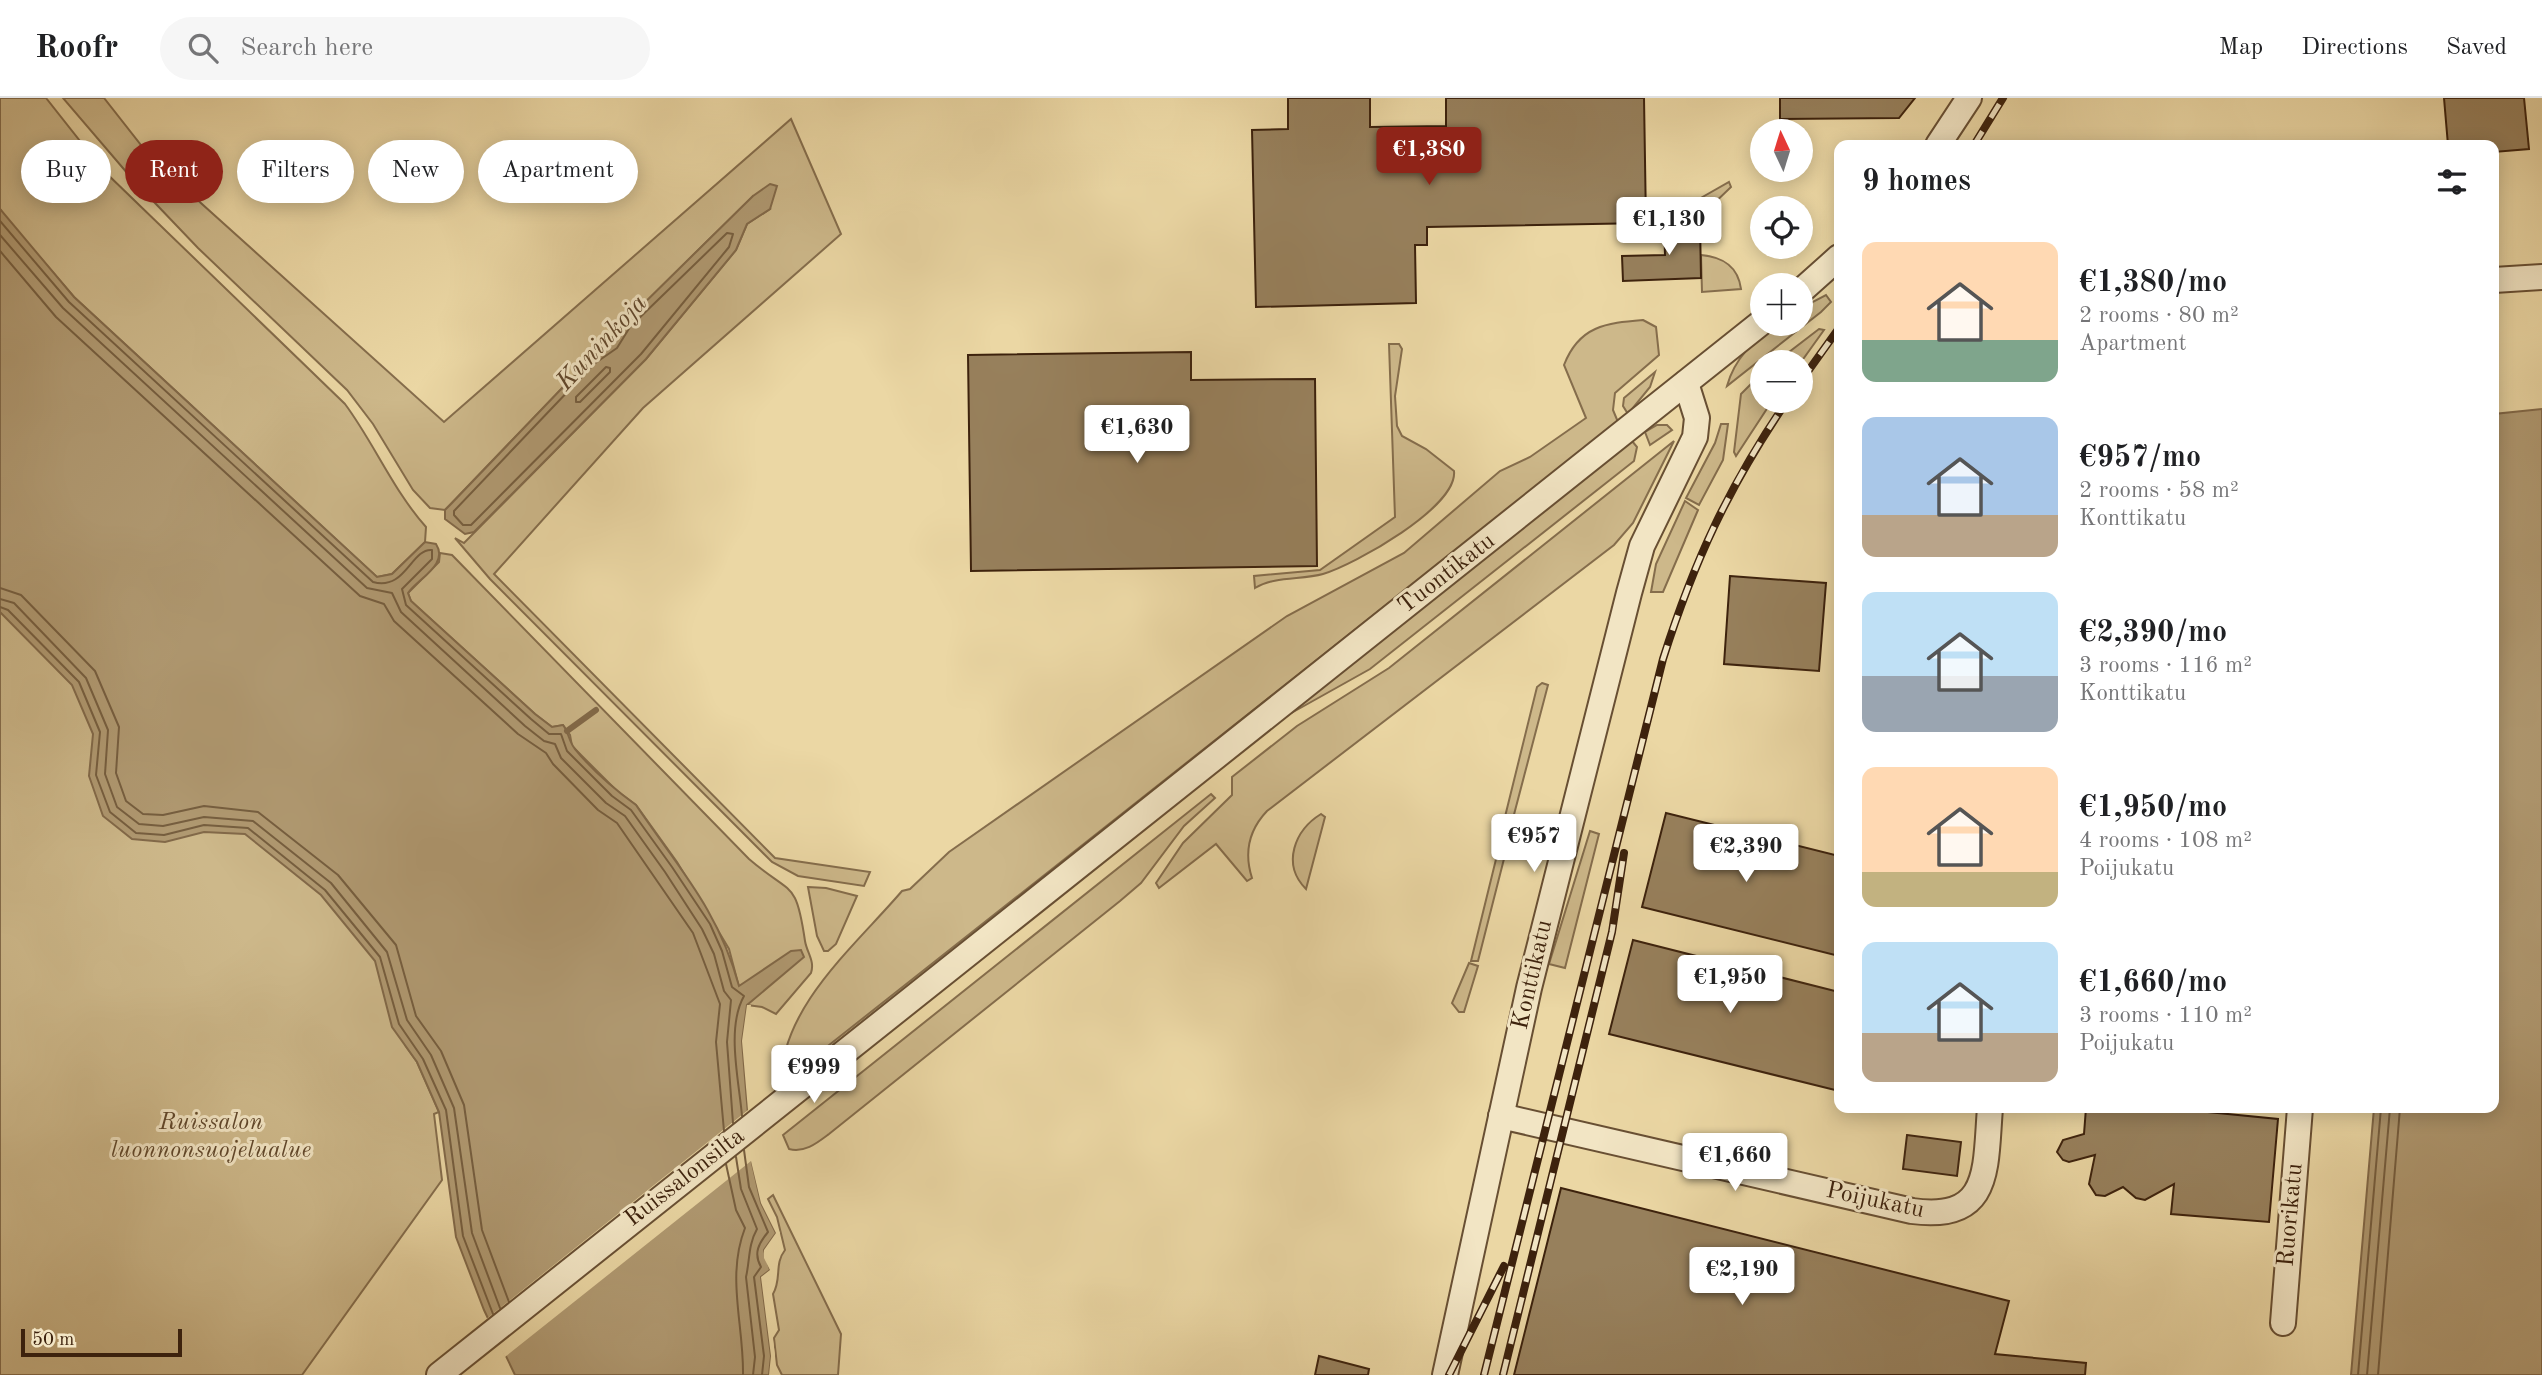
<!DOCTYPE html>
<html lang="en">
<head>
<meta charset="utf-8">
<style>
  body { margin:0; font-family:"Old Standard TT",serif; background:#f6f6f6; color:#202124; height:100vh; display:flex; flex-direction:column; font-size:26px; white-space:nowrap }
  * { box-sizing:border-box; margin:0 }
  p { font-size:23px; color:#757577 }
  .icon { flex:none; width:38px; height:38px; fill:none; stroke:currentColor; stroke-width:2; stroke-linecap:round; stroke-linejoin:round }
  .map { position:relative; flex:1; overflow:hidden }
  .panel { position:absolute; left:1834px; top:42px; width:665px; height:973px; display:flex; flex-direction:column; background:#fff; border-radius:14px; box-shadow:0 4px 18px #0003 }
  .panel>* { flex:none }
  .banner { position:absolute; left:21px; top:42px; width:665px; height:63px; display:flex; gap:14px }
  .needle { width:46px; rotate:356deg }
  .fabs { position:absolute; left:1750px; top:21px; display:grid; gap:14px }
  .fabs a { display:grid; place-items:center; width:63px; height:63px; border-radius:50%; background:#fff; box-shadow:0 4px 18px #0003; font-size:35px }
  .scale { position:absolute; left:21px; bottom:18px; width:161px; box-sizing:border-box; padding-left:7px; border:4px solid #3d220d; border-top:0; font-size:19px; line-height:24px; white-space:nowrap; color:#3d220d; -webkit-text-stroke:5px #f2e5c4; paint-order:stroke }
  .price { position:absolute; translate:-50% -60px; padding:0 16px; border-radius:7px; background:#fff; color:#222; font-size:23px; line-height:46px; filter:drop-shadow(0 2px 4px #0008) }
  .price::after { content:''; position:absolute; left:50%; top:42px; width:21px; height:16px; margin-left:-10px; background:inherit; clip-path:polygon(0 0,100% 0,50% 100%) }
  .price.on { background:#8f2418; color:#fff }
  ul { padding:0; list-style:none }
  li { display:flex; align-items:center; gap:21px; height:175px; padding:0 28px }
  li span { display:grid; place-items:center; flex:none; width:196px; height:140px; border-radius:14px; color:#555 }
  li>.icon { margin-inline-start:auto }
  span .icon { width:84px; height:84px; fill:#fffc; stroke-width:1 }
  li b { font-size:30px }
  h2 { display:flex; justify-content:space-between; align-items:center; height:84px; padding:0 28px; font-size:30px }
  .tag { padding:0 24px; border-radius:32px; background:#fff; box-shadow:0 4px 18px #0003; font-size:24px; line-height:63px }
  .tag.on { background:#8f2418; color:#fff }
  header { display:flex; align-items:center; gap:42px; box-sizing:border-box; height:98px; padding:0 35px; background:#fff; border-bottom:2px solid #e0e0e0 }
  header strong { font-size:33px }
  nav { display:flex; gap:38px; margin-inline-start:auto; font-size:24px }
  .search { width:490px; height:63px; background:#f6f6f6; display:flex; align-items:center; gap:18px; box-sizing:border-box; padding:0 24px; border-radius:38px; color:#757577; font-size:26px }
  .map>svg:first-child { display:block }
</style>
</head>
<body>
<header>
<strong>Roofr</strong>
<div class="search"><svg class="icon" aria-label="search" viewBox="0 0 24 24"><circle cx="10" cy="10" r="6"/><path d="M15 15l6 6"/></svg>Search here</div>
<nav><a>Map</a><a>Directions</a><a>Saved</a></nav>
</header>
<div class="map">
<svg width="2542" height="1277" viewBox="0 0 2542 1277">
  <rect width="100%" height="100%" fill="#ebd7a4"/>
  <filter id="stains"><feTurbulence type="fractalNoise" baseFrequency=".00286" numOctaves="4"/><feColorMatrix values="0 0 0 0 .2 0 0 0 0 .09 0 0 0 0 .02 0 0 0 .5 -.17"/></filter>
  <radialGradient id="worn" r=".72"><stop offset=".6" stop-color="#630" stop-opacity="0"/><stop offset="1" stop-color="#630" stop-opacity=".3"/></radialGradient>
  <g fill="#cdb88a" stroke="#856d4c" stroke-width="2">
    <path d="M 0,0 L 46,0 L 103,72 L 345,306 C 374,345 393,392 426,429 L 425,444 L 392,476 L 377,479 L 74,199 L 6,120 L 0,111 Z"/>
    <path d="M 63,0 L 104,0 L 152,61 L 444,324 L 791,21 L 841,136 L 643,310 L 494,476 L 775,760 L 870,774 L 864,788 L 798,778 L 772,764 L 490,481 L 455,440 L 464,445 L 646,261 L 736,152 L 747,126 L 770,111 L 753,98 L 624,225 L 612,245 L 590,261 L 445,412 L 430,410 L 413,392 L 373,326 L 347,292 L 198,150 L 134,83 Z"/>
    <path d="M 1729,84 L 1731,89 L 1706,113 L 1699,113 L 1699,101 Z"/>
    <path d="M 1701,157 C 1723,159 1738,168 1741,191 L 1702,194 Z"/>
    <path d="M 1826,197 L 1831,204 L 1821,214 L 1727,288 C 1734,262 1754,240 1778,227 C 1784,224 1794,226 1801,226 L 1801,210 Z"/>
    <path d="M 1643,222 L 1656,229 L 1659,257 L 1615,295 L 1613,312 L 1618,324 L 781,985 C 781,909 855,848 902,793 L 910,791 L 949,754 L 1287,518 L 1404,455 L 1500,373 L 1530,359 L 1586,320 L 1564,267 C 1579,228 1606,225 1643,222 Z"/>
    <path d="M 1819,231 L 1824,232 L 1801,264 L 1776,264 Z"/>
    <path d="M 1389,246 L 1399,246 L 1402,251 L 1395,298 L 1397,328 L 1402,338 L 1426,351 L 1454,373 C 1458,409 1354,467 1323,476 C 1301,482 1275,478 1255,490 L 1254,478 L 1320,472 L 1395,419 Z"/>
    <path d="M 1655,274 L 1650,289 L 1628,316 L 1623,308 L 1624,300 Z"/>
    <path d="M 1762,275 L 1762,303 L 1772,303 L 1736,358 L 1734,354 L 1741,296 Z"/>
    <path d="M 1721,326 L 1728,326 L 1723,362 L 1699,407 L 1686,400 L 1715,345 Z"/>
    <path d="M 1657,327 L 1667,327 L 1672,332 L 1650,347 L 1645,334 Z"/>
    <path d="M 1632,343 L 1637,349 L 1634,363 L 1370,571 L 1286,618 Z"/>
    <path d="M 1674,343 L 1633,425 L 1614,447 L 1267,713 C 1249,732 1244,755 1252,780 L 1247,783 L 1216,746 L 1159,790 L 1156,785 L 1183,745 L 1232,697 L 1232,679 L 1297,628 L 1389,570 Z"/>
    <path d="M 1685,403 L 1698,412 L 1663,494 L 1651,494 L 1656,466 Z"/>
    <path d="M 440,455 L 452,457 L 749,761 C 792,798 796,781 805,843 C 807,855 815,863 811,875 L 776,916 L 762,909 L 747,907 L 763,891 L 759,876 L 739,889 L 729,851 L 677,764 L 636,707 L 617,693 L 572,648 L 570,637 L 563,627 L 552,629 L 535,616 L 411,503 L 408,495 L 439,464 Z"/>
    <path d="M 0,483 L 414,861 L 405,947 L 417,964 L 439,1014 L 434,1016 L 442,1082 L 302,1277 L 0,1277 Z"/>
    <path d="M 1542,585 L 1548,587 L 1506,747 L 1499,743 L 1537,589 Z"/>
    <path d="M 1211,696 L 1215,700 L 1184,728 L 1141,785 L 1120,803 L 829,1036 C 817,1045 805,1055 789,1051 L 783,1037 Z"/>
    <path d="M 1321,716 L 1325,719 L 1306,791 C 1281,766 1295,732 1321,716 Z"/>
    <path d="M 1590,733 L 1599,736 L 1565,870 L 1549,866 Z"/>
    <path d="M 1499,749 L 1506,753 L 1478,863 L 1471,863 Z"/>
    <path d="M 808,789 L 826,790 L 857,798 L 836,846 L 828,853 L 824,853 L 817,838 Z"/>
    <path d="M 1469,865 L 1478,868 L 1464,914 L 1459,914 L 1452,905 Z"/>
    <path d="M 773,1097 L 841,1236 L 838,1277 L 782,1277 L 777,1267 L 774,1240 L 779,1232 L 773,1196 C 782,1181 774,1166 785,1152 L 777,1119 L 768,1101 Z"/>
  </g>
  <g fill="#b09971" stroke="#826949" stroke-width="2">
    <path d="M 770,86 L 777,88 L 770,111 L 747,126 L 736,152 L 646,261 L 474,434 L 465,436 L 445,421 L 445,412 L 451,406 L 590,261 L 612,245 L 624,225 L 753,98 Z"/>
    <path d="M 0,111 L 74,199 L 377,479 L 392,476 L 425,444 L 436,446 C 449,466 419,480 408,495 L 411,503 L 535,616 L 552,629 L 563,627 C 569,635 569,644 575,651 C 592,672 614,691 636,707 C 679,771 718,811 739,888 L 791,853 L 801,852 L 804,859 L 747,907 L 742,943 L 752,1065 L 761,1105 L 776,1135 L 764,1152 L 770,1172 L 761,1179 L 771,1258 L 769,1277 L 515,1277 L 484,1212 L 456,1139 L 439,1014 L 417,964 L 392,929 L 375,863 L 321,797 L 245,736 L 204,734 L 165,744 L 132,741 L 103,718 L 89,678 L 93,636 L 72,587 L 0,514 Z"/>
    <path d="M 2542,311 L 2542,1277 L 2351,1277 L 2374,1010 L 2494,1010 L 2494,316 Z"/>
  </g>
  <path fill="#ebd7a4" d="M 747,907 L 751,907 L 746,943 L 756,1065 L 765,1105 L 780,1135 L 778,1142 L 768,1153 L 774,1172 L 765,1181 L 775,1257 L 772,1277 L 769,1277 L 771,1258 L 761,1179 L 770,1172 L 764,1160 L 764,1152 L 776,1135 L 761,1105 L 751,1063 L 505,1259 L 485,1222 L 748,1012 L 742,943 Z"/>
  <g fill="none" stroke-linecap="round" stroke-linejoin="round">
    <g stroke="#765e3f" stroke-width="2">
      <path d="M 0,123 L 69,204 L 373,484 C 406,493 411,450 432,452 L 432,461 L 402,491 L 406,507 L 531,621 L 549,636 L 561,636 L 567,653 L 612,698 L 631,712 L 672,769 L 710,826 L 722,853 L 732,889 L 744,898 C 726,930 739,982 742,1018"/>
      <path d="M 727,135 L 733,136 L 729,149 L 641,256 L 471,427 L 463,427 L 454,417 L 454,413 L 594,266 L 617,250 L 630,229 Z"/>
      <path d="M 0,137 L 63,210 L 367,490 L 392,495 L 401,514 L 525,628 L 544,643 L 555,646 L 561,660 L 606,705 L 625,718 L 665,774 L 702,831 L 714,856 L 724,893 L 731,902 L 727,944 L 733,1025"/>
      <path d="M 0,153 L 56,219 L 360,498 L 384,506 L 394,523 L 518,636 L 546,655 L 553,666 L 598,712 L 617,725 L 693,835 L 720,906 L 716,944 L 724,1033"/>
      <path d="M 606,269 L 610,270 L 610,274 L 580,304 L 576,304 L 576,299 Z"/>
      <path d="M 0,490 L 21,497 L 95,573 L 119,629 L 116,675 L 126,703 L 143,716 L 163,717 L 204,708 L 258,714 L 338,777 L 396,847 L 416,918 L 441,953 L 464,1007 L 482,1132 L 509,1204"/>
      <path d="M 0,501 L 14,505 L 86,580 L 108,632 L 105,676 L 117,709 L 139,726 L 163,728 L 204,719 L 253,723 L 331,785 L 387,854 L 407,922 L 431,957 L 454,1010 L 472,1135 L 500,1210"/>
      <path d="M 0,509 L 8,512 L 79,584 L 100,634 L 96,677 L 110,714 L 136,735 L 164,737 L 204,727 L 248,730 L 325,792 L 380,859 L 399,926 L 423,961 L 446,1012 L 463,1138 L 493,1216"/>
      <path d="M 744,1052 L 749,1089 L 768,1134 C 759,1145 753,1155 761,1169 L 754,1179 L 764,1258 L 762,1277"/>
      <path d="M 736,1059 L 741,1091 L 757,1131 C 748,1147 750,1162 746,1179 L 755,1259 L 753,1277"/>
      <path d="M 726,1066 L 736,1112 L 745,1130 C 726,1179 744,1227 743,1277"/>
      <path d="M 2358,1277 L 2381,1010"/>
      <path d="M 2367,1277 L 2390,1010"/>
      <path d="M 2378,1277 L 2400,1010"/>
    </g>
    <path stroke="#826949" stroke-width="6" d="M 567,633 L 596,612"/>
  </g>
  <g fill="#97805c" stroke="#3d220d" stroke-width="2">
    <path d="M 1288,0 L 1370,0 L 1370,29 L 1446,28 L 1446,0 L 1644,0 L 1646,125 L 1427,129 L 1427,147 L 1415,147 L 1416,205 L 1256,209 L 1252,32 L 1288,31 Z"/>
    <path d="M 1780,0 L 1915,0 L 1899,20 L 1780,21 Z"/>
    <path d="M 2444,0 L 2524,0 L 2529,51 L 2494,54 L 2494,47 L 2448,47 Z"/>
    <path d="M 1700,125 L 1701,180 L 1623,183 L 1622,158 L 1665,157 L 1664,126 Z"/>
    <path d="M 1191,254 L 1191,282 L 1315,281 L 1317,468 L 971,473 L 968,257 Z"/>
    <path d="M 1730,478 L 1826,485 L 1819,573 L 1724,566 Z"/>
    <path d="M 1666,715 L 1839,758 L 1839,858 L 1642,809 Z"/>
    <path d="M 1633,842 L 1839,894 L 1839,993 L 1609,936 Z"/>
    <path d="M 2086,1010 L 2167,1010 L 2278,1021 L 2269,1124 L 2171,1116 L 2174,1086 L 2145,1102 L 2136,1100 L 2123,1089 L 2105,1098 L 2096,1097 L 2089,1086 L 2095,1057 L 2069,1064 L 2063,1062 L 2057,1054 L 2063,1042 L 2084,1036 Z"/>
    <path d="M 1907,1037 L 1961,1044 L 1957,1078 L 1903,1071 Z"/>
    <path d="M 1561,1090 L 2009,1203 L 1995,1256 L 2086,1265 L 2085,1277 L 1514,1277 Z"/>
    <path d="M 1319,1258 L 1369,1271 L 1368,1277 L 1315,1277 Z"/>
  </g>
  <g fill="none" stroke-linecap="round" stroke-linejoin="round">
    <g stroke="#684f33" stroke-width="28">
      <g id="minor">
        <path d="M 1938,47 L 1969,0"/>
        <path d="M 2494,182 L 2542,179"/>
        <path d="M 1801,193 L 1839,159"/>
        <path d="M 1501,1018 L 1912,1113 C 1992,1124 1985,1070 1990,1010"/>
        <path d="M 2283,1225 L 2300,1010"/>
        <path d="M 439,1277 L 1762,224"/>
        <path d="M 1445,1277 L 1529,890 L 1629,495 L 1642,448 L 1695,339 L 1697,320 L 1686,285"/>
      </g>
    </g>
    <use href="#minor" stroke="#f2e5c4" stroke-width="24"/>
    <g stroke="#3d220d" stroke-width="8">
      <g id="rail">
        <path d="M 1974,47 L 2003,0"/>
        <path d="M 1801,283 L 1839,230"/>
        <path d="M 1449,1277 L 1504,1168"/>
        <path d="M 1484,1277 L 1663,561 C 1694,463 1729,388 1787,303"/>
        <path d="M 1503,1277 L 1612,834 L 1624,755"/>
      </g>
    </g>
    <use href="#rail" stroke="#f2e5c4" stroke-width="5" stroke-dasharray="16" stroke-linecap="butt"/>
  </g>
  <g text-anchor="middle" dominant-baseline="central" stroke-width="6" stroke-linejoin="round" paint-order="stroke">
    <g font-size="24" fill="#3d220d" stroke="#f2e5c4">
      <text transform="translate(1447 476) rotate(-38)">Tuontikatu</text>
      <text transform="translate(1533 877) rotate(-77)">Konttikatu</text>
      <text transform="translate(685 1080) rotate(-38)">Ruissalonsilta</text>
      <text transform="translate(1875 1103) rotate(12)">Poijukatu</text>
      <text transform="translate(2291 1117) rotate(-85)">Ruorikatu</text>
    </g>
    <g font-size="24" font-style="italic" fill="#61482c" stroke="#f2e5c4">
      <text x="211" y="1025">Ruissalon<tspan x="211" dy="28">luonnonsuojelualue</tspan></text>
    </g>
    <g font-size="26" font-style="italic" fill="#60462b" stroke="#f2e5c4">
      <text transform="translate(602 245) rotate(-47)">Kuninkoja</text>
    </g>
  </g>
  <rect width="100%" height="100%" filter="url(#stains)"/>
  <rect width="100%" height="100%" fill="url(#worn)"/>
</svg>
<div class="fabs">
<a><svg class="needle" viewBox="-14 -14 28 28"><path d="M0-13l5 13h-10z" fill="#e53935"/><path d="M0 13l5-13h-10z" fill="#757577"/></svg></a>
<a><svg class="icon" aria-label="locate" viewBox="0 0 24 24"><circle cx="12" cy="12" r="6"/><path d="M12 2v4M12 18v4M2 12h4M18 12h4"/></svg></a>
<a>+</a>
<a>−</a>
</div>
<div class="scale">50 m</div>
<b class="price on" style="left:1429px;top:89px">€1,380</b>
<b class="price" style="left:1669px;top:159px">€1,130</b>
<b class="price" style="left:1137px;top:367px">€1,630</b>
<b class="price" style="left:1534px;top:776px">€957</b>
<b class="price" style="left:1746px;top:786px">€2,390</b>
<b class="price" style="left:1730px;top:917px">€1,950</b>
<b class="price" style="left:814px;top:1007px">€999</b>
<b class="price" style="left:1735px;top:1095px">€1,660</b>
<b class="price" style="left:1742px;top:1209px">€2,190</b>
<div class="banner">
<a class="tag">Buy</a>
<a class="tag on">Rent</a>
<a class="tag">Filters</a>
<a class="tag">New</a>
<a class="tag">Apartment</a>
</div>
<section class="panel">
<h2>9 homes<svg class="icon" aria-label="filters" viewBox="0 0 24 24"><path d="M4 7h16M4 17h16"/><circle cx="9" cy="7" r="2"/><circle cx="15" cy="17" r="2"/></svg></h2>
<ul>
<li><span style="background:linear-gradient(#ffd9b3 70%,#7fa58c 0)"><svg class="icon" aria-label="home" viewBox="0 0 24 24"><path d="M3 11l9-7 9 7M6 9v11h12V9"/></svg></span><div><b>€1,380/mo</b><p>2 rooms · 80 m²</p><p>Apartment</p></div></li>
<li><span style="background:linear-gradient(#a9c7e8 70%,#b9a48a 0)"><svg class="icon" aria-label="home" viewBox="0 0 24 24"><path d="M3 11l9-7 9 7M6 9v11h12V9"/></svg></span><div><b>€957/mo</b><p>2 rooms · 58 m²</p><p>Konttikatu</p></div></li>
<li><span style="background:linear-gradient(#bfe0f5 60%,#9aa5b1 0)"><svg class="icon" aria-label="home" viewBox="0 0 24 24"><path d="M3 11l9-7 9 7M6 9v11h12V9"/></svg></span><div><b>€2,390/mo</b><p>3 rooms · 116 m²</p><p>Konttikatu</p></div></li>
<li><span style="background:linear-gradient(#ffd9b3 75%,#c2b280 0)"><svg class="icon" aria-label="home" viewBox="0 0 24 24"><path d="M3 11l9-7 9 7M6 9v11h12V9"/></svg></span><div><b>€1,950/mo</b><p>4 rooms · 108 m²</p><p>Poijukatu</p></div></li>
<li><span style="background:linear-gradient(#bfe0f5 65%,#b9a48a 0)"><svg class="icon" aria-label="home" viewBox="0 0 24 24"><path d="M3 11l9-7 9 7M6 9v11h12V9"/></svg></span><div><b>€1,660/mo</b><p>3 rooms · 110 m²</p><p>Poijukatu</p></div></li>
</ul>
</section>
</div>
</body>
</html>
